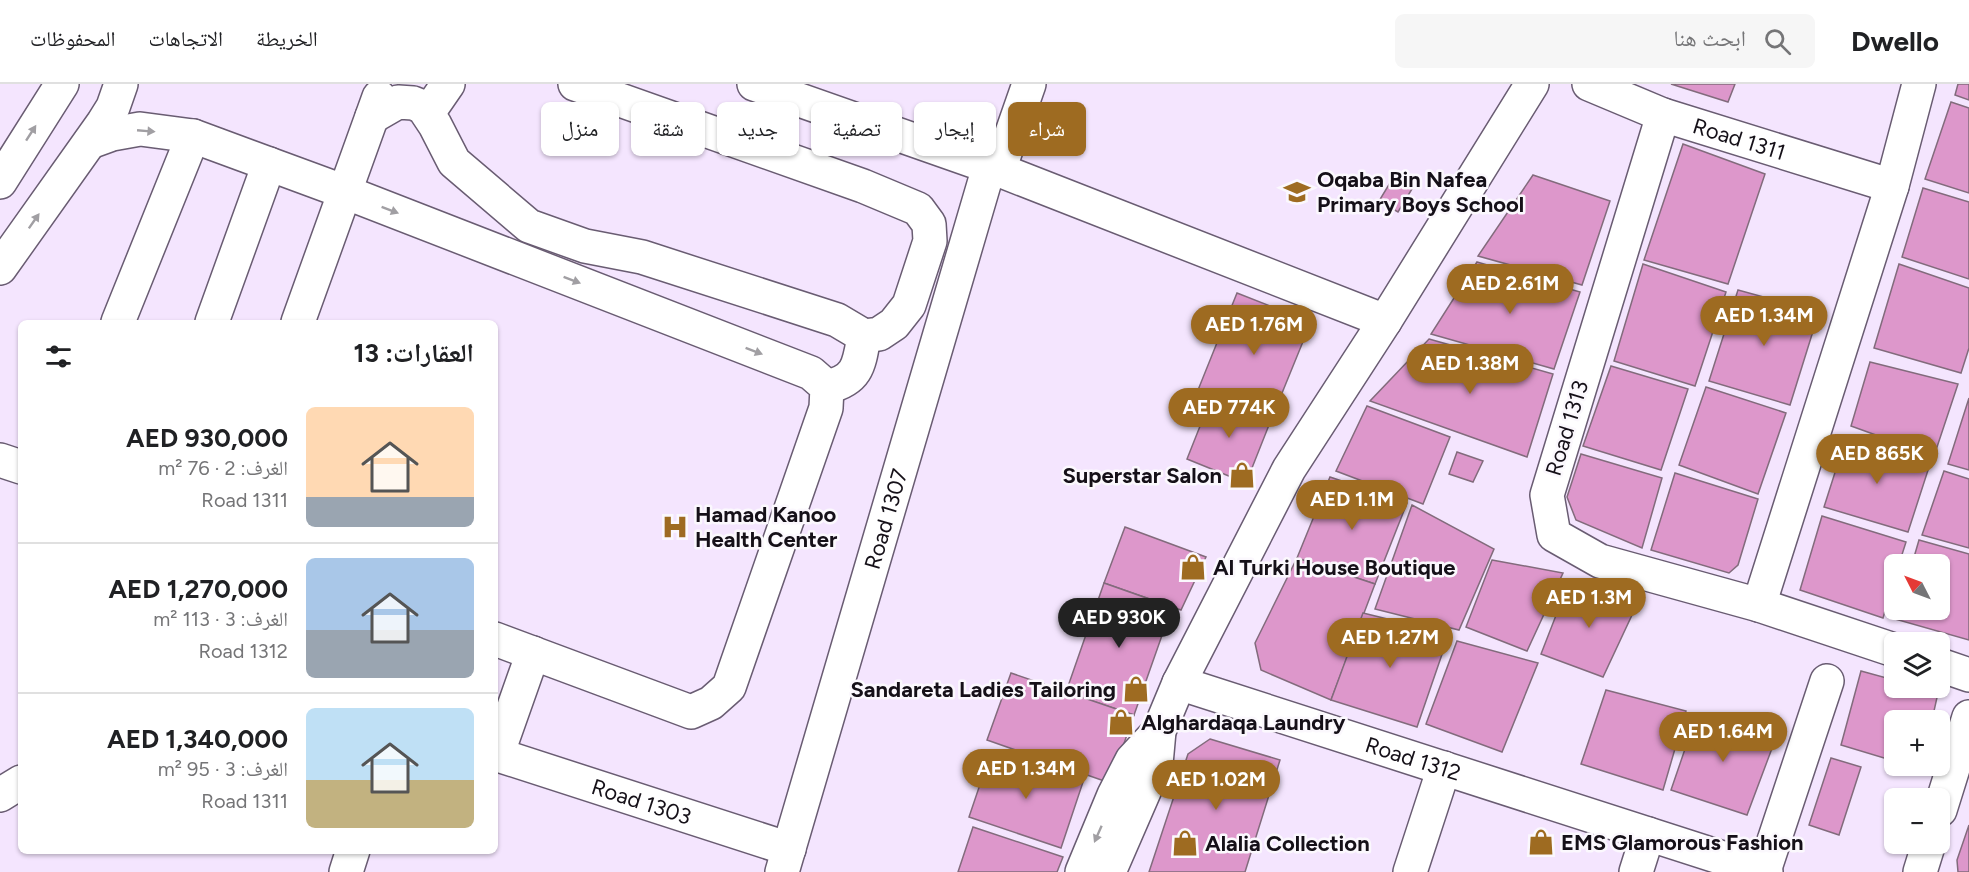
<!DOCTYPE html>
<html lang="ar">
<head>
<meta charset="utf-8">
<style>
  body { margin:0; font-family:Figtree,"Noto Naskh Arabic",sans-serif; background:#f6f6f6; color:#202124; direction:rtl; height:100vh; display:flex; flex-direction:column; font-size:22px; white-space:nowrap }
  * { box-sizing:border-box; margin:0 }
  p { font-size:20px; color:#757577 }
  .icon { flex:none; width:33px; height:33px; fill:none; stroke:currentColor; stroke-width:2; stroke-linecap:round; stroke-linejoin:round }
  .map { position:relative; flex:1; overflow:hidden; direction:ltr }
  .sheet { position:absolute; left:18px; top:236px; width:480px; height:534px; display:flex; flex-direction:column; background:#fff; border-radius:9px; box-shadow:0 2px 4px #0004; direction:rtl }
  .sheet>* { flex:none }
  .guide { position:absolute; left:516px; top:18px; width:570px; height:54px; direction:rtl; display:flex; gap:12px }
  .needle { width:39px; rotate:312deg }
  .buttons { position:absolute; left:1884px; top:470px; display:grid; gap:12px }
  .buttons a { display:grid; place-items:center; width:66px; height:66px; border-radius:9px; background:#fff; box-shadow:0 2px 4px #0004; font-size:30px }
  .price { position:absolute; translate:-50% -51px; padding:0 14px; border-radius:21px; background:#9e6b21; color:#fff; font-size:20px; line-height:39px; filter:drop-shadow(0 2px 3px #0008) }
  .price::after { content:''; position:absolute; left:50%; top:36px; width:18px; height:14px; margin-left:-9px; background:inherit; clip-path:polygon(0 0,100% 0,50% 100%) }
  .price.current { background:#222; color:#fff }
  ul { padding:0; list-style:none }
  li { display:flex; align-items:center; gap:18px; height:150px; padding:0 24px }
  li+li { border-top:2px solid #e0e0e0 }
  li span { display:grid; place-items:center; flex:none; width:168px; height:120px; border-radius:9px; color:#555 }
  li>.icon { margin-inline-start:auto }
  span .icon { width:72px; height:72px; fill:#fffc; stroke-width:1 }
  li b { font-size:26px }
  h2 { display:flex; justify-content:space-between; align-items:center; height:72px; padding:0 24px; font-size:26px }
  .chip { padding:0 21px; border-radius:9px; background:#fff; box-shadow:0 2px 4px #0004; font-size:21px; line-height:54px }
  .chip.current { background:#9e6b21; color:#fff }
  header { display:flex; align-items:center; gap:36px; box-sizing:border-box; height:84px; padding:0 30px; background:#fff; border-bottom:2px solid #e0e0e0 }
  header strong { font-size:28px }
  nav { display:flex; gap:33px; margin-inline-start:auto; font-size:21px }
  .search { width:420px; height:54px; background:#f6f6f6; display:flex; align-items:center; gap:15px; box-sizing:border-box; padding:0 21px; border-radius:9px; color:#757577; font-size:22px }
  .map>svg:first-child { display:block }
</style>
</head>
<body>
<header>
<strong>Dwello</strong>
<div class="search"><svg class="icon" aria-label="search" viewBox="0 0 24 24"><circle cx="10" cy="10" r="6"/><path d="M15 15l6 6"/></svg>ابحث هنا</div>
<nav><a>الخريطة</a><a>الاتجاهات</a><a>المحفوظات</a></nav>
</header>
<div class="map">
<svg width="1969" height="788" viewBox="0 0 1969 788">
  <rect width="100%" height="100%" fill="#f4e5fe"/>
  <g fill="#dd97cb" stroke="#826b7c" stroke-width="1.5">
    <path d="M 1671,0 L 1735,0 L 1728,18 Z"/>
    <path d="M 1958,0 L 1969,0 L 1969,16 L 1955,11 Z"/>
    <path d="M 1951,18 L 1969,24 L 1969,109 L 1925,95 Z"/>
    <path d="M 1683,60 L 1765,90 L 1728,200 L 1644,176 Z"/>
    <path d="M 1396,89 L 1415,100 L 1398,128 L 1379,117 Z"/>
    <path d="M 1533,91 L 1610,117 L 1582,201 L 1478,172 Z"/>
    <path d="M 1923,104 L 1969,118 L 1969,195 L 1902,173 Z"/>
    <path d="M 1477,178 L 1580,208 L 1554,285 L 1431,250 Z"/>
    <path d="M 1643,180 L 1726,208 L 1695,302 L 1614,277 Z"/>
    <path d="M 1899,180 L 1969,204 L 1969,264 L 1961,289 L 1874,264 Z"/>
    <path d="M 1738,206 L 1819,228 L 1790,321 L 1709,297 Z"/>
    <path d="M 1237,209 L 1311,238 L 1271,336 L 1198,306 Z"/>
    <path d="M 1429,255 L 1553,290 L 1527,373 L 1370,317 Z"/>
    <path d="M 1870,278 L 1958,300 L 1934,372 L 1851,342 Z"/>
    <path d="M 1611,282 L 1688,305 L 1661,386 L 1583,362 Z"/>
    <path d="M 1706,303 L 1786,329 L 1758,410 L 1679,381 Z"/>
    <path d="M 1212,312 L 1271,336 L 1246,399 L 1187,375 Z"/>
    <path d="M 1969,314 L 1969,386 L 1948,380 Z"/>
    <path d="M 1367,322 L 1450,353 L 1423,420 L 1336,387 Z"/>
    <path d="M 1846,354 L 1930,380 L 1908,448 L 1824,423 Z"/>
    <path d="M 1457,368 L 1483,377 L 1473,398 L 1449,390 Z"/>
    <path d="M 1581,370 L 1662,394 L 1642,464 L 1576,436 L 1567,413 Z"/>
    <path d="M 1944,387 L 1969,395 L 1969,464 L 1922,451 Z"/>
    <path d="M 1675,389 L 1758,415 L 1738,481 L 1729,489 L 1651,466 Z"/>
    <path d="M 1330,393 L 1407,419 L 1375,500 L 1297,474 Z"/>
    <path d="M 1412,421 L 1494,465 L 1459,546 L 1375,525 Z"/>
    <path d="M 1822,432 L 1906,458 L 1899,480 L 1894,480 L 1894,496 L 1883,534 L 1800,506 Z"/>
    <path d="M 1125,443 L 1206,473 L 1181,526 L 1104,499 Z"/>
    <path d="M 1919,456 L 1969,470 L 1969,556 L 1895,535 L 1898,525 L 1940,525 L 1940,480 L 1912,480 Z"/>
    <path d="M 1297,474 L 1375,500 L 1331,616 L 1261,586 L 1255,559 Z"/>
    <path d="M 1492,476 L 1563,489 L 1527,567 L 1466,543 Z"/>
    <path d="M 1104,499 L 1172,523 L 1134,631 L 1066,608 Z"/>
    <path d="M 1567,503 L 1639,516 L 1603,593 L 1541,570 Z"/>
    <path d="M 1363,529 L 1449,550 L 1417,643 L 1331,616 Z"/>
    <path d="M 1457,557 L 1538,579 L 1502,668 L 1426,640 Z"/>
    <path d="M 1861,587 L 1894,596 L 1894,603 L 1919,603 L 1938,609 L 1932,636 L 1894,636 L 1894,677 L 1841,661 Z"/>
    <path d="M 1011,589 L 1134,631 L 1110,699 L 987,656 Z"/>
    <path d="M 1606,606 L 1686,627 L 1663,706 L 1581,680 Z"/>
    <path d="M 1697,630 L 1777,651 L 1747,731 L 1671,706 Z"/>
    <path d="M 1210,655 L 1280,676 L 1245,788 L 1149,788 L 1188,670 Z"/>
    <path d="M 991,668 L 1083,698 L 1061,764 L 969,733 Z"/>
    <path d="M 1831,674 L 1861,683 L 1839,751 L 1809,741 Z"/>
    <path d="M 1969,741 L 1969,788 L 1958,788 L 1957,776 Z"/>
    <path d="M 973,743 L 1063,773 L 1057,788 L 958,788 Z"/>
  </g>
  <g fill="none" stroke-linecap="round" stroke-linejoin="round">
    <g stroke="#695c72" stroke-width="36">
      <g id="minor">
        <path d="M 575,0 L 863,102 L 918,125 L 929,140 L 930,157 L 909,221 L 894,240 L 879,250 L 864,252"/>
        <path d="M 754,0 L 999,86 L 1385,237"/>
        <path id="s1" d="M 1589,0 L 1663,31 L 1892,102"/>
        <path d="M 428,29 L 448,0"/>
        <path d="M 1663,31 L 1547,411 L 1554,451 L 1600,477 L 1759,521 L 1894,566"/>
        <path d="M 372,33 L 398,18 L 413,19 L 423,23 L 435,41 L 454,78 L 529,142 L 585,162 L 642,173 L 837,236 L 864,252 C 859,281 858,296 827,303"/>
        <path d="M 90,58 L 112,50 L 140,45 L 193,52 L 345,108 L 811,289 L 827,303 L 826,324 L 729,603 L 711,619 L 691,628 L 495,555"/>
        <path d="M 999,86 L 1029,0"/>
        <path d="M 0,98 L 62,0"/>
        <path d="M 0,184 L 103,39 L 113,23 L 121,0"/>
        <path d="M 118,238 L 193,52"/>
        <path d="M 212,238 L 269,80"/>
        <path d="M 298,238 L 379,13"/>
        <path d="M 0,376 L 21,383"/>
        <path d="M 1759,521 L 1892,102 L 1919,0"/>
        <path d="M 1940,581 L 1969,591"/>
        <path id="s2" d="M 1179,599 L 1766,788"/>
        <path id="s3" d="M 495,670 L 789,765"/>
        <path d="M 497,671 L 533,569"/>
        <path d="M 0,711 L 21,698"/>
        <path d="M 1940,726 L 1969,633"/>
        <path d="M 1764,787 L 1827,597"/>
        <path d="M 346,788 L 353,766"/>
        <path id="s4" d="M 782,788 L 989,83"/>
        <path d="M 1082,788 L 1114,711 L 1132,676 L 1159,647"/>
        <path d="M 1109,788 L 1156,680 L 1159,647 L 1179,599 L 1289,385 L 1385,237 L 1532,0"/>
        <path d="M 1410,788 L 1444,684"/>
        <path d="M 1636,788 L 1648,750"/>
        <path d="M 1920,788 L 1929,759"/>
      </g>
    </g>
    <use href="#minor" stroke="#fff" stroke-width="33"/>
  </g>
  <defs><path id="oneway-solid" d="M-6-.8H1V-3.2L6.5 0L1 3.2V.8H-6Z" transform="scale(1.5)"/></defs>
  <g fill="#a19fa3">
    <use href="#oneway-solid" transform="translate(146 47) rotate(5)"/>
    <use href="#oneway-solid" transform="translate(31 49) rotate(-57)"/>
    <use href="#oneway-solid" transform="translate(390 126) rotate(21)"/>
    <use href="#oneway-solid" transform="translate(34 137) rotate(-55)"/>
    <use href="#oneway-solid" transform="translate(572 196) rotate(21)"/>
    <use href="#oneway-solid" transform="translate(754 267) rotate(21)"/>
    <use href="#oneway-solid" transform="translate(1098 750) rotate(114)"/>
  </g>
  <defs>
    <g id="school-bare" transform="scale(2.07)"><path d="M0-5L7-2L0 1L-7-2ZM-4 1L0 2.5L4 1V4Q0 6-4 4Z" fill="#9e6b21" stroke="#fbf8fd" stroke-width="2.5" paint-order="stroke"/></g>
    <g id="shop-bare" transform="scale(2.07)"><path d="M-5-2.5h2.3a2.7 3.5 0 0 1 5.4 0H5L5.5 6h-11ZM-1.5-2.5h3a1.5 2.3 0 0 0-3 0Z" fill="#9e6b21" stroke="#fbf8fd" stroke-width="2.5" paint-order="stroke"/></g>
    <g id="hospital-bare" transform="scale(2.07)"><path d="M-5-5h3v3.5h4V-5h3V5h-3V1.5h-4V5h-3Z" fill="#9e6b21" stroke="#fbf8fd" stroke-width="2.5" paint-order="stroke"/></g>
  </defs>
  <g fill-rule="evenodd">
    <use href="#school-bare" x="1297" y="108"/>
    <use href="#shop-bare" x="1242" y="391"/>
    <use href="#hospital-bare" x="675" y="443"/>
    <use href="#shop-bare" x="1193" y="483"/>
    <use href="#shop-bare" x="1136" y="605"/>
    <use href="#shop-bare" x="1121" y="638"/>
    <use href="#shop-bare" x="1541" y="758"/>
    <use href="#shop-bare" x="1185" y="759"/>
  </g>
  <g text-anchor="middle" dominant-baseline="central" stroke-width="5" stroke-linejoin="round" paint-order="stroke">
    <g font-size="22" fill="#151018" stroke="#fbf8fd">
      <text stroke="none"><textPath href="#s1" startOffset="160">Road 1311</textPath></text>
      <text transform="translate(1567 344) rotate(-73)">Road 1313</text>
      <text stroke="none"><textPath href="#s4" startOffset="368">Road 1307</textPath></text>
      <text stroke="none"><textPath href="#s2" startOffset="246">Road 1312</textPath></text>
      <text stroke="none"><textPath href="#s3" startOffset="154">Road 1303</textPath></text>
    </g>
    <g font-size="22" font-weight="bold" fill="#151018" stroke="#fbf8fd" text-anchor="start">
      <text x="1317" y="95">Oqaba Bin Nafea<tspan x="1317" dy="25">Primary Boys School</tspan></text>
      <text x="1222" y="391" text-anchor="end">Superstar Salon</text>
      <text x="695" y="430">Hamad Kanoo<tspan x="695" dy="25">Health Center</tspan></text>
      <text x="1213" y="483">Al Turki House Boutique</text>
      <text x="1116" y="605" text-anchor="end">Sandareta Ladies Tailoring</text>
      <text x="1141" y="638">Alghardaqa Laundry</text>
      <text x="1561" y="758">EMS Glamorous Fashion</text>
      <text x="1205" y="759">Alalia Collection</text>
    </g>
  </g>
</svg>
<div class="buttons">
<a><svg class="needle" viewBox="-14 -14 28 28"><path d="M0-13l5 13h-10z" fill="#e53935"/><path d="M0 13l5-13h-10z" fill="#757577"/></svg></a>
<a><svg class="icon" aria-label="layers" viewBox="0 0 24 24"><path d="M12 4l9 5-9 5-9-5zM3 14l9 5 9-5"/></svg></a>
<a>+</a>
<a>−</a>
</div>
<b class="price" style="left:1510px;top:231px">AED 2.61M</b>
<b class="price" style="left:1764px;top:263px">AED 1.34M</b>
<b class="price" style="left:1254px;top:272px">AED 1.76M</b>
<b class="price" style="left:1470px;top:311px">AED 1.38M</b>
<b class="price" style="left:1229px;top:355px">AED 774K</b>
<b class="price" style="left:1877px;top:401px">AED 865K</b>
<b class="price" style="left:1352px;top:447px">AED 1.1M</b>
<b class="price" style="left:1589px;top:545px">AED 1.3M</b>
<b class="price current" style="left:1119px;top:565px">AED 930K</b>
<b class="price" style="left:1390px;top:585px">AED 1.27M</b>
<b class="price" style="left:1723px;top:679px">AED 1.64M</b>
<b class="price" style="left:1026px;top:716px">AED 1.34M</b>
<b class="price" style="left:1216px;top:727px">AED 1.02M</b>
<div class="guide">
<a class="chip current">شراء</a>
<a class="chip">إيجار</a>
<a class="chip">تصفية</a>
<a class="chip">جديد</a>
<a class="chip">شقة</a>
<a class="chip">منزل</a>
</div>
<section class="sheet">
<h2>العقارات: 13<svg class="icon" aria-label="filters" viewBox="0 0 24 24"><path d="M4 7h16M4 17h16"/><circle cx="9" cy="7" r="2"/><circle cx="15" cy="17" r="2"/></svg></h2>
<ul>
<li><span style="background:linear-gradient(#ffd9b3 75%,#9aa5b1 0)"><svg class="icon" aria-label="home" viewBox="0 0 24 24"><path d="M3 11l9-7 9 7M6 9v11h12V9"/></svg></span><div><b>AED 930,000</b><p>الغرف: 2 · 76 m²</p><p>Road 1311</p></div></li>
<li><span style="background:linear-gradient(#a9c7e8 60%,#9aa5b1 0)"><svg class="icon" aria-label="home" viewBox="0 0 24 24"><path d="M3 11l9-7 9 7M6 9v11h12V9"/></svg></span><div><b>AED 1,270,000</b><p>الغرف: 3 · 113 m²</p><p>Road 1312</p></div></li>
<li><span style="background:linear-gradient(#bfe0f5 60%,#c2b280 0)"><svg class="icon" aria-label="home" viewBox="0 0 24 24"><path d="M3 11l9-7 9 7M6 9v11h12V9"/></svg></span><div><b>AED 1,340,000</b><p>الغرف: 3 · 95 m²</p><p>Road 1311</p></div></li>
</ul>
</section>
</div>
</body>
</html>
